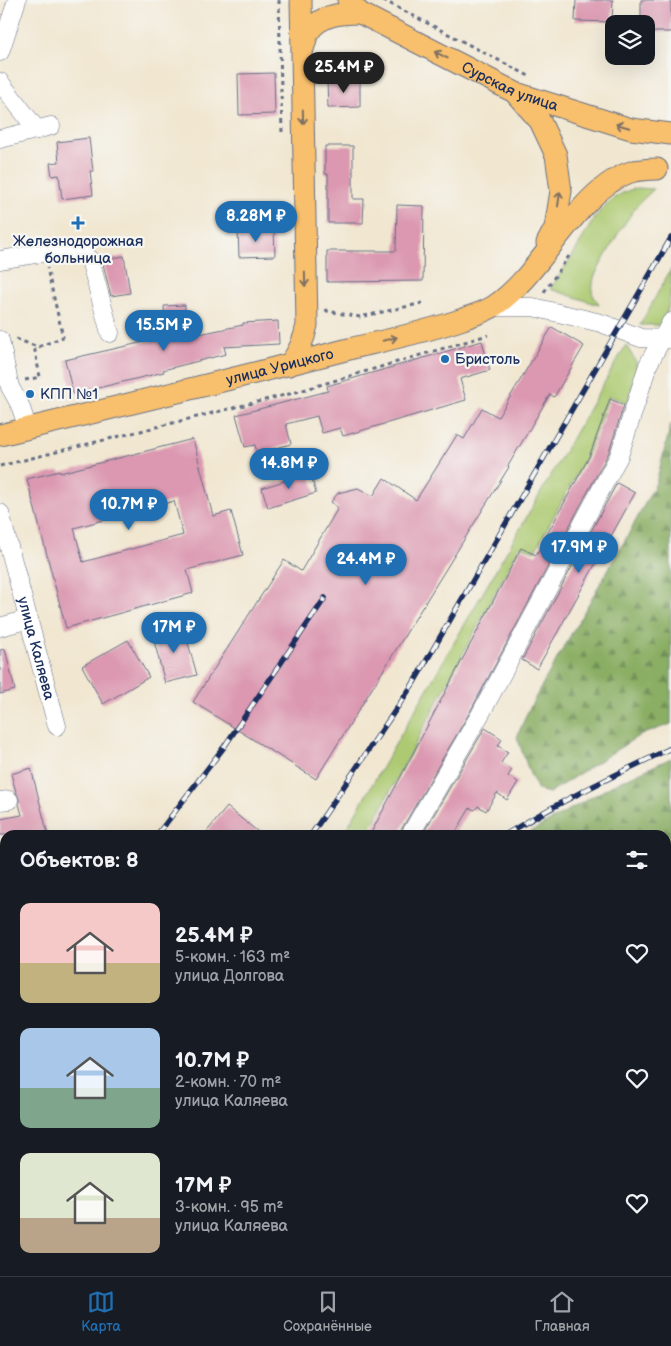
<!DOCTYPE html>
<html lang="ru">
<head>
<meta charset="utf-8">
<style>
  body { margin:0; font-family:"Balsamiq Sans",sans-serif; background:#242831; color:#f1f3f6; height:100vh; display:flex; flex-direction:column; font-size:19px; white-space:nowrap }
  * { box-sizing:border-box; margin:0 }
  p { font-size:16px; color:#9ea1a6 }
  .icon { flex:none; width:28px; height:28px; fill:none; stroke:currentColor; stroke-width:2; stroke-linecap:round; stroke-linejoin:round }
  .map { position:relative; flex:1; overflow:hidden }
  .side { position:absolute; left:0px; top:830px; width:671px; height:446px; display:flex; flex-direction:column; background:#171b24; border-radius:15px 15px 0 0; box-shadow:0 5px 20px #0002 }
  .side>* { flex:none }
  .controls { position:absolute; left:605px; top:15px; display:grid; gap:10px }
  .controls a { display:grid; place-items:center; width:50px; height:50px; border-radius:10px; background:#171b24; box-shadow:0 5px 20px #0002; font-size:25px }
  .price { position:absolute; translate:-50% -42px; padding:0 11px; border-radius:18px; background:#1f6fb2; color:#fff; font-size:16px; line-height:32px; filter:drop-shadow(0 1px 2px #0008) }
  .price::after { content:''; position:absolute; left:50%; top:30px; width:15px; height:11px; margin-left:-8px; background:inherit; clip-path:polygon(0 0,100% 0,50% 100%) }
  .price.on { background:#222; color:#fff }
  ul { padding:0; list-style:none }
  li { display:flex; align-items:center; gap:15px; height:125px; padding:0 20px }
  li span { display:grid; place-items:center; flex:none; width:140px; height:100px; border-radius:10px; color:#555 }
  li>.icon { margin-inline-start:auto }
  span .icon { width:60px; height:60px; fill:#fffc; stroke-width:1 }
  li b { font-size:21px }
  h2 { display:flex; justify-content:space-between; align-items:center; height:60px; padding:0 20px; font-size:21px }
  .menu { display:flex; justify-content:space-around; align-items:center; height:70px; border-top:1px solid #363941; background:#171b24; font-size:14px; color:#9ea1a6 }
  .menu a { display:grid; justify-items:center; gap:2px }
  .menu .on { color:#1f6fb2 }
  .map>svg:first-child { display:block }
</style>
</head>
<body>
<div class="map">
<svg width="671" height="1276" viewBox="0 0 671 1276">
  <defs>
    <pattern id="forest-firs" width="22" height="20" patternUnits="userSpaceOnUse" patternTransform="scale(1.25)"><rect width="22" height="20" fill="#8aae64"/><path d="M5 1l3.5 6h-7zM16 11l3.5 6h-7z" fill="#708e56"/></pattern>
  </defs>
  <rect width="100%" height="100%" fill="#f6f6f2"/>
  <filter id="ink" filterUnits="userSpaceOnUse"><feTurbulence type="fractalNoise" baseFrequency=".02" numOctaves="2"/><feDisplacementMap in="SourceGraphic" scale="10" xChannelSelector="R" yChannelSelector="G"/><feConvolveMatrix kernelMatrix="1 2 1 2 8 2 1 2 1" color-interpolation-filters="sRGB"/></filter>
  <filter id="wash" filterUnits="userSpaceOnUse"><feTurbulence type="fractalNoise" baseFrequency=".0096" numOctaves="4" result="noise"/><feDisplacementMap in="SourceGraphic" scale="20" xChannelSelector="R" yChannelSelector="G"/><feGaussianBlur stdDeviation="1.12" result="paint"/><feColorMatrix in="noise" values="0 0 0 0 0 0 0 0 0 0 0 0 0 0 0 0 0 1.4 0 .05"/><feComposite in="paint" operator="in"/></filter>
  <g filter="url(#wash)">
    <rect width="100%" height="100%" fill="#f1e7d1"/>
    <g fill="#adca72" stroke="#647c68">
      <path d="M 636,188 L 654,189 L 638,204 L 619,232 L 594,277 L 592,293 L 599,305 L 550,289 C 559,276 568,263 576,250 C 592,222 603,197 636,188 Z"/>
      <path d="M 671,269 C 671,288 671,309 661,325 L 640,325 Z"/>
      <path d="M 626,345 L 637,364 L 637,371 L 628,403 L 609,396 L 587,455 L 535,551 L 520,546 L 367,835 L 343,835 Z"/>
      <path d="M 5,925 L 5,989 L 0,993 L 0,927 Z"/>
    </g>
    <g fill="url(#forest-firs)" stroke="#526e61">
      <path d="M 671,424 L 671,724 L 640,735 L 549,793 L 538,790 L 530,774 L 517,737 L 528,711 L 546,678 L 628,535 L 656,483 Z"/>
      <path d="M 671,758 L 671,956 L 666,947 L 666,835 L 525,835 L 613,785 Z"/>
      <path d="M 671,1175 L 671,1200 L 666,1202 L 666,1178 Z"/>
    </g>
    <path fill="#7bb7ed" stroke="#4b73a6" d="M 671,1208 L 671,1276 L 518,1276 L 532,1271 L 666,1271 L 666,1210 Z"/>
    <g id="blocks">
      <g fill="#db98b0" fill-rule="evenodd">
        <path d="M 576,0 L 613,0 L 612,22 L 575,21 Z"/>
        <path d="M 641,0 L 671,0 L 671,32 L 646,32 L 646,24 L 641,24 Z"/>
        <path d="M 274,73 L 275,114 L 239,115 L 238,74 Z"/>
        <path d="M 360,80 L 360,107 L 328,108 L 327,81 Z"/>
        <path d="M 89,138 L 93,171 L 90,171 L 93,195 L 62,199 L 59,175 L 52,176 L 50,163 L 59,162 L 57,142 Z"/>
        <path d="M 325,146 L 353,146 L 353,199 L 364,199 L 363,223 L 328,223 L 328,174 L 325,174 Z"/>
        <path d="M 397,205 L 424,206 L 423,281 L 327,282 L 327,251 L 396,251 Z"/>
        <path d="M 274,229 L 275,256 L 239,257 L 238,230 Z"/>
        <path d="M 124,256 L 130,293 L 111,296 L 102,260 Z"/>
        <path d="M 185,305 L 185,337 L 243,325 L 243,323 L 278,321 L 279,344 L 224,347 L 226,354 L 163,370 L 164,372 L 73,394 L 65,360 L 166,337 L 164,306 Z"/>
        <path d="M 552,327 L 584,346 L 554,397 L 550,394 L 508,466 L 509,467 L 316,779 L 193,702 L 284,560 L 301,571 L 338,508 L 331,502 L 338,493 L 358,488 L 373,496 L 384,478 L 416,500 L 457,435 L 464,439 L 482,408 L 498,417 Z"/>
        <path d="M 482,341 L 490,370 L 460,379 L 466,400 L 343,436 L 340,428 L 322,433 L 317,416 L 286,424 L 291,444 L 257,453 L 255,445 L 245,447 L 236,415 L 328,391 L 327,386 Z"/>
        <path d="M 610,399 L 624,405 L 609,452 L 471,710 L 401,830 L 399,835 L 370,835 L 521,548 L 536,555 L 589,457 Z"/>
        <path d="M 193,439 L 213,516 L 231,511 L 243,555 L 187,570 L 193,593 L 66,628 L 27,479 L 60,471 L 60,473 ZM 174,501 L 183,535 L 83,562 L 74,528 Z"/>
        <path d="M 310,473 L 316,493 L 268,508 L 262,488 Z"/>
        <path d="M 617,483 L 635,493 L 537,669 L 522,660 Z"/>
        <path d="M 183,625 L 197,675 L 165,683 L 152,633 Z"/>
        <path d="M 128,640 L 149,677 L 103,704 L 82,666 Z"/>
        <path d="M 5,649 L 15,690 L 0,694 L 0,650 Z"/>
        <path d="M 485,728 L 502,739 L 498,746 L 508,752 L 501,763 L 512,770 L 508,776 L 518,782 L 507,800 L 497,793 L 486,811 L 478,806 L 475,810 L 470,808 L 454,835 L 422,835 Z"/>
        <path d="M 31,768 L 48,835 L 0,835 L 0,819 L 22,815 L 19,804 L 19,798 L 16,792 L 11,774 Z"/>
        <path d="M 227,807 L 262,835 L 204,835 Z"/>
      </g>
    </g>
  </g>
  <g filter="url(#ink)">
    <use href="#blocks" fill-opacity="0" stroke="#666f86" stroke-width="1"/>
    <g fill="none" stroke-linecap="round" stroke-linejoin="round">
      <g stroke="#666f86" stroke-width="19">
        <g id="minor">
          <path d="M 0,52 L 17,0"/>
          <path d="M 0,82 L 37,130"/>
          <path d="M 0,139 L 51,126"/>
          <path d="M 0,260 C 20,257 54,249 73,251 C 80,251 85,256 90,260 L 110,333"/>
          <path d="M 492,307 L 533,307 L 601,323 L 641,338 L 671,339"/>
          <path d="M 0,340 L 10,387 L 20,405 L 28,429"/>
          <path id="s1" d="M 0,513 L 57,726"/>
          <path d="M 0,627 L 29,619"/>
          <path d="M 0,801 L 9,800"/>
          <path d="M 410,835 L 480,715 L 619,456 L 648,365 L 671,322"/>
          <path d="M 0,1226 L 5,1223"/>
          <path d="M 248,1276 L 251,1271"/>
        </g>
      </g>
      <g stroke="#666f86" stroke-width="23">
        <g id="major">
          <path id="s2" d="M 348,0 L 360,13 L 516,93 L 631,129 L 671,134"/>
          <path d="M 303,49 C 305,44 306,38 308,33 C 319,15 340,13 360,13"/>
          <path d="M 516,94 L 540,121 L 556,155 L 561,191 L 555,228 L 547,243"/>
          <path d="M 289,365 C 299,352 304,341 307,325 L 301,0"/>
          <path id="s3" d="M 0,435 C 117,407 233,379 349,349 C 387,340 426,332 463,319 C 473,315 485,312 494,306 C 543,274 579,186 634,171 C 641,170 650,169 657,169"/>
        </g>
      </g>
      <g stroke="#666f86" stroke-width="3" stroke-dasharray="4 4" stroke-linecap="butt">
        <path d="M 279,0 L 282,134"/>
        <path d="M 383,0 L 529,76"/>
        <path d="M 544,292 L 569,256"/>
        <path d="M 326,309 L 327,311 L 360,317 L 423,303"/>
        <path d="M 16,339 L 38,347 L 63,337 L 47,268"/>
        <path d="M 25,380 L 40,377 L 34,346"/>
        <path d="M 0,466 L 293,393 L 488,335"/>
      </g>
      <use href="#minor" stroke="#fff" stroke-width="18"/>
      <use href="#major" stroke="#f8bf6c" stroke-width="21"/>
      <g stroke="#1b2f5e" stroke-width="5.5">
        <g id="rail">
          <path d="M 157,835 L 224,747 L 325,598"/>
          <path d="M 311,835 L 413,684 L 671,238"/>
          <path d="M 505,835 C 558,802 615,775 671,748"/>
          <path d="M 0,1007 L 5,1003"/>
          <path d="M 0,1081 L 5,1078"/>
          <path d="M 0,1093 L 5,1090"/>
          <path d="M 0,1143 L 5,1139"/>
          <path d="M 0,1189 L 5,1185"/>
        </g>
      </g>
      <use href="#rail" stroke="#f6f6f2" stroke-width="4" stroke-dasharray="11" stroke-linecap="butt"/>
    </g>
    <defs><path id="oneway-shaft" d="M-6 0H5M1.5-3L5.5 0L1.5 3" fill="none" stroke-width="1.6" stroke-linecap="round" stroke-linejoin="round" transform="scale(1.25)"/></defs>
    <g stroke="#7e7064">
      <use href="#oneway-shaft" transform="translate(441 55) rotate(-153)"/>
      <use href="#oneway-shaft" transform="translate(303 117) rotate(89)"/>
      <use href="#oneway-shaft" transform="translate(623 126) rotate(-164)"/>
      <use href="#oneway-shaft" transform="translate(559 199) rotate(-82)"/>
      <use href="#oneway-shaft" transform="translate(305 279) rotate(89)"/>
      <use href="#oneway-shaft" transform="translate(390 339) rotate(-14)"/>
    </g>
  </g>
  <g fill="#1f6fb2" stroke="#f6f6f2" stroke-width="2">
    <path d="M75.5 215.5h5v5h5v5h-5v5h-5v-5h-5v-5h5z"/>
    <circle cx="445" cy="359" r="5"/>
    <circle cx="30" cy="394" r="5"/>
  </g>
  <g text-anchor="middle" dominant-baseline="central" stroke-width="4.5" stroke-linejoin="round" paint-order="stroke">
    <g font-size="15" fill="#1b2f5e" stroke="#f6f6f2">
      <text stroke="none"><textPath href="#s2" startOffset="185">Сурская улица</textPath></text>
      <text stroke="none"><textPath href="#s3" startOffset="288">улица Урицкого</textPath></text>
      <text stroke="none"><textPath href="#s1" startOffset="140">улица Каляева</textPath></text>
    </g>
    <g font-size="15" fill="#1b2f5e" stroke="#f6f6f2" text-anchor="start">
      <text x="78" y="241" text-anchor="middle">Железнодорожная<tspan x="78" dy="17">больница</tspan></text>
      <text x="455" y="359">Бристоль</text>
      <text x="40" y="394">КПП №1</text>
    </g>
  </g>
</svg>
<div class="controls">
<a><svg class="icon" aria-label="layers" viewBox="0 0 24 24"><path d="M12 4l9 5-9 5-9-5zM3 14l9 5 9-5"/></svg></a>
</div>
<b class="price on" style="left:344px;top:94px">25.4M ₽</b>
<b class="price" style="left:256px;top:243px">8.28M ₽</b>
<b class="price" style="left:164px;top:352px">15.5M ₽</b>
<b class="price" style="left:289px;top:490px">14.8M ₽</b>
<b class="price" style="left:129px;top:531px">10.7M ₽</b>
<b class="price" style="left:579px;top:574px">17.9M ₽</b>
<b class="price" style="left:366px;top:586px">24.4M ₽</b>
<b class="price" style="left:174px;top:654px">17M ₽</b>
<section class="side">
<h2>Объектов: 8<svg class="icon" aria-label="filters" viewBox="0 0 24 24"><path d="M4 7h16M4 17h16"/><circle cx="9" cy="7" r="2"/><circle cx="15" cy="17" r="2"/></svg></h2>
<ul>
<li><span style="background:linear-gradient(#f6c9c9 60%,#c2b280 0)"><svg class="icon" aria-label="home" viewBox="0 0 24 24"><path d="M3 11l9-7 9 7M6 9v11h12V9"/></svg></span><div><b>25.4M ₽</b><p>5-комн. · 163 m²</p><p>улица Долгова</p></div><svg class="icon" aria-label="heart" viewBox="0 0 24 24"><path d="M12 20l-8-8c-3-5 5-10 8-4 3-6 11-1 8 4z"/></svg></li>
<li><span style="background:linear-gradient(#a9c7e8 60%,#7fa58c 0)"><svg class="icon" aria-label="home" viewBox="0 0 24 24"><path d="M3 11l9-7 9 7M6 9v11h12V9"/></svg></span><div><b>10.7M ₽</b><p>2-комн. · 70 m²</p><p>улица Каляева</p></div><svg class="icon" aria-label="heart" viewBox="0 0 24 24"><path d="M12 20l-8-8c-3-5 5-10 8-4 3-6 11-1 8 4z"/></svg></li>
<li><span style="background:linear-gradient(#dfe7d0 65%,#b9a48a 0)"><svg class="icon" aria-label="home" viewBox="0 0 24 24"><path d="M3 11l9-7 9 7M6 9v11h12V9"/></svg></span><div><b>17M ₽</b><p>3-комн. · 95 m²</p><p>улица Каляева</p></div><svg class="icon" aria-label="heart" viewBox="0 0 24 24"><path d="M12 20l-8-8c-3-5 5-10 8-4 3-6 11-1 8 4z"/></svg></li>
</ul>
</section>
</div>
<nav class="menu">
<a class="on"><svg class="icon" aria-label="map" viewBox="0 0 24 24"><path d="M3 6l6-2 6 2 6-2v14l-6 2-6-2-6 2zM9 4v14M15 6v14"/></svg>Карта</a>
<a><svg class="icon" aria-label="saved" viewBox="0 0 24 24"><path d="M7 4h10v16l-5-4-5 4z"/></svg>Сохранённые</a>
<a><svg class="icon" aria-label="home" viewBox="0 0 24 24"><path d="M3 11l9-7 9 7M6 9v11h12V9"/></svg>Главная</a>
</nav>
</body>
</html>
